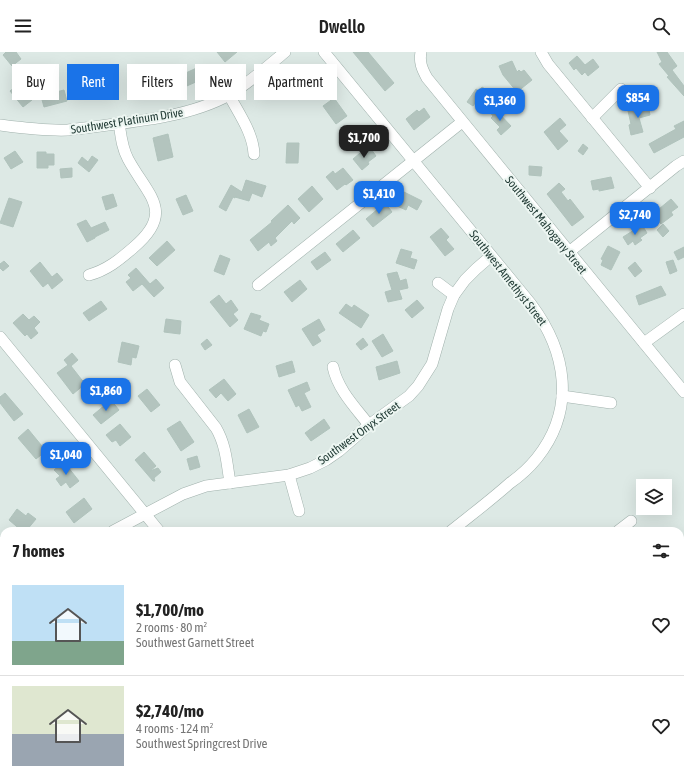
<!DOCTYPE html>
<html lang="en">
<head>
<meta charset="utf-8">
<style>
  body { margin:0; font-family:"Asap Condensed",sans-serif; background:#f6f6f6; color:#222; height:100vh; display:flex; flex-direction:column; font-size:15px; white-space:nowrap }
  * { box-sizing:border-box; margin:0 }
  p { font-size:13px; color:#767676 }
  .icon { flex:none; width:22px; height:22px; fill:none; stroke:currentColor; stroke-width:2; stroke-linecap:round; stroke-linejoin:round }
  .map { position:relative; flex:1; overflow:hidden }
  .panel { position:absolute; left:0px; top:475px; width:684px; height:256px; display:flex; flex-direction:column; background:#fff; border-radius:12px 12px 0 0; box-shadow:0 4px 16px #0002 }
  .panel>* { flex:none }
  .guide { position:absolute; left:12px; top:12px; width:400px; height:36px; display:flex; gap:8px }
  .tools { position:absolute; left:636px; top:427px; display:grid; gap:8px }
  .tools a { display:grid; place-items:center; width:36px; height:36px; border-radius:0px; background:#fff; box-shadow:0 4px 16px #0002; font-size:20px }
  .price { position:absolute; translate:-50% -34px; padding:0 9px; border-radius:8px; background:#1a73e8; color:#fff; font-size:13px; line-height:26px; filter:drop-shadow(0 1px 2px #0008) }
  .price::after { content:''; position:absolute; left:50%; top:24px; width:12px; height:9px; margin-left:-6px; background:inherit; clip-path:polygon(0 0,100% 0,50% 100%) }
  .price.current { background:#222; color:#fff }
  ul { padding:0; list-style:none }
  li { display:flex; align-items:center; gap:12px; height:100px; padding:0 12px }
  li+li { border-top:1px solid #e0e0e0 }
  li span { display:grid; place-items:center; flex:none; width:112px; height:80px; border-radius:0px; color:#555 }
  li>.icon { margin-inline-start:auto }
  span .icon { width:48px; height:48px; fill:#fffc; stroke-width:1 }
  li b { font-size:17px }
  h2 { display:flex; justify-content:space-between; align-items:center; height:48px; padding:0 12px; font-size:17px }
  .chip { padding:0 14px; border-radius:0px; background:#fff; box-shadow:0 4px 16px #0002; font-size:14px; line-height:36px }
  .chip.current { background:#1a73e8; color:#fff }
  header { display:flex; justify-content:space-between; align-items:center; height:52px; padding:0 12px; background:#fff; font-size:18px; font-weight:600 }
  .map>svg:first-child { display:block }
</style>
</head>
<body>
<header><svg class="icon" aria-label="menu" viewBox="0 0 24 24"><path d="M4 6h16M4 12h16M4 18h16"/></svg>Dwello<svg class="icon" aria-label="search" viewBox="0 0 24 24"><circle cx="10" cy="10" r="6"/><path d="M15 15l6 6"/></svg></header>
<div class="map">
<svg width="684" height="731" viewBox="0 0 684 731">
  <rect width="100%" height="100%" fill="#dde9e5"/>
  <g fill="#b3c4be" stroke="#b0c3bc">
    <path d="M 6,0 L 16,0 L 21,7 L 12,14 L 3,3 Z"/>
    <path d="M 217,0 L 237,0 L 225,10 Z"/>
    <path d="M 353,0 L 368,0 L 394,31 L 385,39 Z"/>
    <path d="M 657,0 L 667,0 L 677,14 L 672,18 L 684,34 L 684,44 L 667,25 L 669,24 L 659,12 L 662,10 Z"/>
    <path d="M 577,4 L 585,13 L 593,7 L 599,15 L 588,24 L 585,20 L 582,23 L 576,16 L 574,18 L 569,11 Z"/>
    <path d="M 512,9 L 517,20 L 519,18 L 521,20 L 524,18 L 532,28 L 517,40 L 503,23 L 499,14 Z"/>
    <path d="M 203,13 L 209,28 L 199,32 L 198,29 L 180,37 L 175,26 Z"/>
    <path d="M 108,25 L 112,41 L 102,44 L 98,28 Z"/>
    <path d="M 19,32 L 32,48 L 23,55 L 10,39 Z"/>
    <path d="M 482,35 L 496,44 L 490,52 L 480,44 L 473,54 L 467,50 L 476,37 L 479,39 Z"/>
    <path d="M 64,38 L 67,49 L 44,55 L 41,44 Z"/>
    <path d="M 334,46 L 347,64 L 336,72 L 323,54 Z"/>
    <path d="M 648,53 L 650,63 L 639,66 L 643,80 L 631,83 L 629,73 L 631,72 L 628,59 Z"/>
    <path d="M 424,56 L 430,65 L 414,78 L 406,67 L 417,58 L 419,60 Z"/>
    <path d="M 494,56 L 511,74 L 501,83 L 497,78 L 500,75 L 491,66 L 493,64 L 490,60 Z"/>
    <path d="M 560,66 L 566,73 L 559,79 L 568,89 L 558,98 L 544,80 Z"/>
    <path d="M 684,69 L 684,85 L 654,101 L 649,92 L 676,77 L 674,74 Z"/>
    <path d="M 168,82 L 173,105 L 158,109 L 153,86 Z"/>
    <path d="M 287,91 L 299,91 L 298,111 L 286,111 Z"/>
    <path d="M 583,92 L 588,96 L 583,103 L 578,99 Z"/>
    <path d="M 371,97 L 376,104 L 368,110 L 369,112 L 362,118 L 353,107 L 360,101 L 362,104 Z"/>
    <path d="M 15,99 L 23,110 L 11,117 L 4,106 Z"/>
    <path d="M 37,100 L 46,100 L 46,102 L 54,102 L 54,113 L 48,113 L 48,116 L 37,116 Z"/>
    <path d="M 92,104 L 98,108 L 89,120 L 78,111 L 82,105 L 88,110 Z"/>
    <path d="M 529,114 L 542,115 L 541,124 L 529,123 Z"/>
    <path d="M 72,116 L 72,125 L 61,126 L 60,117 Z"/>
    <path d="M 343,116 L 353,128 L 346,133 L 345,132 L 337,138 L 326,125 L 333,119 L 335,122 Z"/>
    <path d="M 611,125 L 614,136 L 599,139 L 599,137 L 593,138 L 591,129 Z"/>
    <path d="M 246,128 L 266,134 L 262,145 L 252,141 L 249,149 L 235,145 L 235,146 L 233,145 L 226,159 L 219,155 L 231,133 L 242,140 Z"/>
    <path d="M 559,131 L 565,137 L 561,140 L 568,149 L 570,147 L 584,165 L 572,174 L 547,142 Z"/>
    <path d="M 312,134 L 323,147 L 309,160 L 298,147 Z"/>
    <path d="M 404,140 L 422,149 L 417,158 L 408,153 L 406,158 L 397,154 Z"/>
    <path d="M 113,142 L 117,154 L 106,158 L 102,145 Z"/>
    <path d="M 186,143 L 193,159 L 183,163 L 176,147 Z"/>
    <path d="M 9,146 L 22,150 L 13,175 L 0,171 Z"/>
    <path d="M 671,147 L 678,155 L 671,160 L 673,163 L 661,172 L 653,162 Z"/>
    <path d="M 385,151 L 392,160 L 373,175 L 366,167 Z"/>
    <path d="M 288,153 L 300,166 L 294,172 L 292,169 L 275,186 L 277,189 L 271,194 L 269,190 L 258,199 L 250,188 L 272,170 L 271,169 Z"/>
    <path d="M 86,168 L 91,176 L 105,170 L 109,178 L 95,185 L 95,186 L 87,190 L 77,172 Z"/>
    <path d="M 663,172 L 669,179 L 663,185 L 657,178 Z"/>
    <path d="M 642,173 L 647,181 L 640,186 L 642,188 L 635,193 L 633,189 L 628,193 L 623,185 Z"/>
    <path d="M 441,176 L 449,185 L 446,188 L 454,197 L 445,204 L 430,185 Z"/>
    <path d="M 353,178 L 360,186 L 343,200 L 336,192 Z"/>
    <path d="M 167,189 L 175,198 L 157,214 L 149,206 Z"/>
    <path d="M 608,194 L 620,200 L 611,218 L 601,213 L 603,208 L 601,207 Z"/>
    <path d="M 684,195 L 684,205 L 678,208 L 674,200 Z"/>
    <path d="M 401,197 L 412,200 L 410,206 L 417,208 L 414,217 L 396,211 Z"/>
    <path d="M 325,200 L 331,208 L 317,218 L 311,210 Z"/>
    <path d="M 220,203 L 230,207 L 224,223 L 214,219 Z"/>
    <path d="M 673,208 L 677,219 L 670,222 L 666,210 Z"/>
    <path d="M 4,209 L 9,214 L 3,219 L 0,216 L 0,212 Z"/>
    <path d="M 40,210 L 52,225 L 57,221 L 63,228 L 52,237 L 48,231 L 43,235 L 30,219 Z"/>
    <path d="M 635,210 L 642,219 L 635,225 L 628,216 Z"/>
    <path d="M 136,216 L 150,232 L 156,227 L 164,236 L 154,245 L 142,232 L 133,239 L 126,230 L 131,226 L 128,223 Z"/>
    <path d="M 397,220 L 400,229 L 406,227 L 408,236 L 399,238 L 402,247 L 388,250 L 385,240 L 392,238 L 387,222 Z"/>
    <path d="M 300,228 L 307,237 L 292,250 L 284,240 Z"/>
    <path d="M 661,234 L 666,243 L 639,253 L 636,244 Z"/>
    <path d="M 219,243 L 226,252 L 231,248 L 238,258 L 233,262 L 238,268 L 230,275 L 210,250 Z"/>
    <path d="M 417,248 L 424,256 L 412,266 L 405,258 Z"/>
    <path d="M 101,249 L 107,257 L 89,269 L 83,261 Z"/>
    <path d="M 346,252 L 352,256 L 354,253 L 369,263 L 361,276 L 339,261 Z"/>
    <path d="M 251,261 L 261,264 L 259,268 L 269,272 L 266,280 L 263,279 L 261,284 L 244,277 Z"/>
    <path d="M 23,262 L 29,268 L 34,264 L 40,270 L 34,276 L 38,281 L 31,287 L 27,282 L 25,284 L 13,271 Z"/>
    <path d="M 166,267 L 181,269 L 180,282 L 164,280 Z"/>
    <path d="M 319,267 L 325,278 L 317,283 L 321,289 L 313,294 L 302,277 Z"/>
    <path d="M 383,282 L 393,299 L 382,305 L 372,289 Z"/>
    <path d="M 363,286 L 368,293 L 361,298 L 356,292 Z"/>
    <path d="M 207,287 L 212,293 L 205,298 L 201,292 Z"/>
    <path d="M 122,290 L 139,294 L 136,306 L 132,305 L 131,313 L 118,310 Z"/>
    <path d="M 72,301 L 78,308 L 71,314 L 85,332 L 73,342 L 57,321 L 68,313 L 64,308 Z"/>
    <path d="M 292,309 L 295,320 L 279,325 L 276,314 Z"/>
    <path d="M 397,309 L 400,321 L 379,328 L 376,315 Z"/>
    <path d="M 224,327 L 236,342 L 228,349 L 221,341 L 216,346 L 209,338 Z"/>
    <path d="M 307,330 L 310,338 L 304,341 L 311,355 L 302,359 L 299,353 L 296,355 L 288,338 Z"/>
    <path d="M 147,337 L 160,353 L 151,360 L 138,344 Z"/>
    <path d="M 5,341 L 23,362 L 14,369 L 0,351 L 0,345 Z"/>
    <path d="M 111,348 L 119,358 L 101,372 L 93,363 Z"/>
    <path d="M 249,357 L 259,375 L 247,381 L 238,363 Z"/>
    <path d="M 324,367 L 330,376 L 311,389 L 305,381 Z"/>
    <path d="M 180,369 L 194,390 L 181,399 L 167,377 Z"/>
    <path d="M 120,372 L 131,385 L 120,394 L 116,388 L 112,390 L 106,383 Z"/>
    <path d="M 28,377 L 46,399 L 36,407 L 18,386 Z"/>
    <path d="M 144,400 L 156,414 L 150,419 L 158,416 L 161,420 L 154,426 L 155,429 L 153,429 L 135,408 Z"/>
    <path d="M 197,404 L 200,415 L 190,418 L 187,407 Z"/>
    <path d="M 64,410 L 79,429 L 70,436 L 66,430 L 61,434 L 56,427 L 60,424 L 54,418 Z"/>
    <path d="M 84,446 L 92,457 L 74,471 L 66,460 Z"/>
    <path d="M 17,457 L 26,464 L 28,461 L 36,467 L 26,479 L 22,479 L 9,468 Z"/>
  </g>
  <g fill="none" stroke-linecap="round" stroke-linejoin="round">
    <g stroke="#a0b1ac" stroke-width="12">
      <g id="minor">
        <path d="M 324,0 L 531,252 C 567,300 576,357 537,406 C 529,416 520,424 510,431 C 491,448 471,463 451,479"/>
        <path d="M 421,0 C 419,10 422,17 427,26 L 684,340"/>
        <path d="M 541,0 L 548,12 L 650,136"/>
        <path d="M 229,43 C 239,62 253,81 254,102"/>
        <path d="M 592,66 L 621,37"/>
        <path d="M 0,73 C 23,76 45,79 68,78 C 118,71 184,68 229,43 C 249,31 267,15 285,0"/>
        <path d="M 569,200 L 676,114 L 684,109"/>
        <path d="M 89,223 C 107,218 119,208 133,196 C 176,160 148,144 128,107 C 122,96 121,84 119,71"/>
        <path d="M 438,231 L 454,243"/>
        <path d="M 258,233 L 462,70"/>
        <path d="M 0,285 L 159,479"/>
        <path d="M 644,291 L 684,262"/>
        <path d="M 175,313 L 180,330 L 216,376 C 226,393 227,412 230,431"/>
        <path d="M 333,315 C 338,338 355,355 369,373"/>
        <path d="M 562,344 L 611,351"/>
        <path d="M 289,423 L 299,459"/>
        <path d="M 113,479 L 183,442 L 206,434 L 289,423 L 310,416 L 326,408 L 339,399 L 369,373 L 409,344 L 418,334 L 432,312 L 448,257 L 454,243 L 465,228 L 476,217 L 491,204"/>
        <path d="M 618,479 L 631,469"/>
        <path d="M 0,490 L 4,494"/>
        <path d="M 680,561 L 684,558"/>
        <path d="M 680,693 L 684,690"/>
        <path d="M 362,727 L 366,731"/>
        <path d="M 655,727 L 656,731"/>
        <path d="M 18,731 L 21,727"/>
        <path d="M 186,731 L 187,729"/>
        <path d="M 465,731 L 470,727"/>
      </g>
    </g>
    <use href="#minor" stroke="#fff" stroke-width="11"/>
  </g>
  <g text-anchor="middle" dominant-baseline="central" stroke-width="4" stroke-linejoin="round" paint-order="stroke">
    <g font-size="12" fill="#1f3933" stroke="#edf6f2">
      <text transform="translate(127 69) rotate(-9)">Southwest Platinum Drive</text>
      <text transform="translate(546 173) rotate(51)">Southwest Mahogany Street</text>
      <text transform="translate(508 226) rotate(52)">Southwest Amethyst Street</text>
      <text transform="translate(359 381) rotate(-36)">Southwest Onyx Street</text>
    </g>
  </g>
</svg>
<div class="tools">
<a><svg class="icon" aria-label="layers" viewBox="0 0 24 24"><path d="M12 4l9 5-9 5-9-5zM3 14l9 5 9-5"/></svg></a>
</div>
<b class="price" style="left:638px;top:67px">$854</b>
<b class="price" style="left:500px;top:70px">$1,360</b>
<b class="price current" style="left:364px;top:107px">$1,700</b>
<b class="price" style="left:379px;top:163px">$1,410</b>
<b class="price" style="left:635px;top:184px">$2,740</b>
<b class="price" style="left:106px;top:360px">$1,860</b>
<b class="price" style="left:66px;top:424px">$1,040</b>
<div class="guide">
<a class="chip">Buy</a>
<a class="chip current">Rent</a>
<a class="chip">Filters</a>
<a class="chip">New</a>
<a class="chip">Apartment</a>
</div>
<section class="panel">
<h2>7 homes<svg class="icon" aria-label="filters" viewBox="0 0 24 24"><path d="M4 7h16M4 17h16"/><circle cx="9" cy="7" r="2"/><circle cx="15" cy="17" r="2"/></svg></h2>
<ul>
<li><span style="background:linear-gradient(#bfe0f5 70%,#7fa58c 0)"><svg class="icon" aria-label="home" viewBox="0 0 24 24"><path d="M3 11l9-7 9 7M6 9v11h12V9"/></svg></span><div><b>$1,700/mo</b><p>2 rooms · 80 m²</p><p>Southwest Garnett Street</p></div><svg class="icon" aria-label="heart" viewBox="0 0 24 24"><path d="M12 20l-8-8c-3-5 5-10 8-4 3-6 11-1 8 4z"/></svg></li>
<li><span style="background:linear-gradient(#dfe7d0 60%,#9aa5b1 0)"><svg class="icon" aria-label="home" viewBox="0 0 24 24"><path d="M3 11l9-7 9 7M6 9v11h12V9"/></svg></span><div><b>$2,740/mo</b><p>4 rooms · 124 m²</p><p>Southwest Springcrest Drive</p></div><svg class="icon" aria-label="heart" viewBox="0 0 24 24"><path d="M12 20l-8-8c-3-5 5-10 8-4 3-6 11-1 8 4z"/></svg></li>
</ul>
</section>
</div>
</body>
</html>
